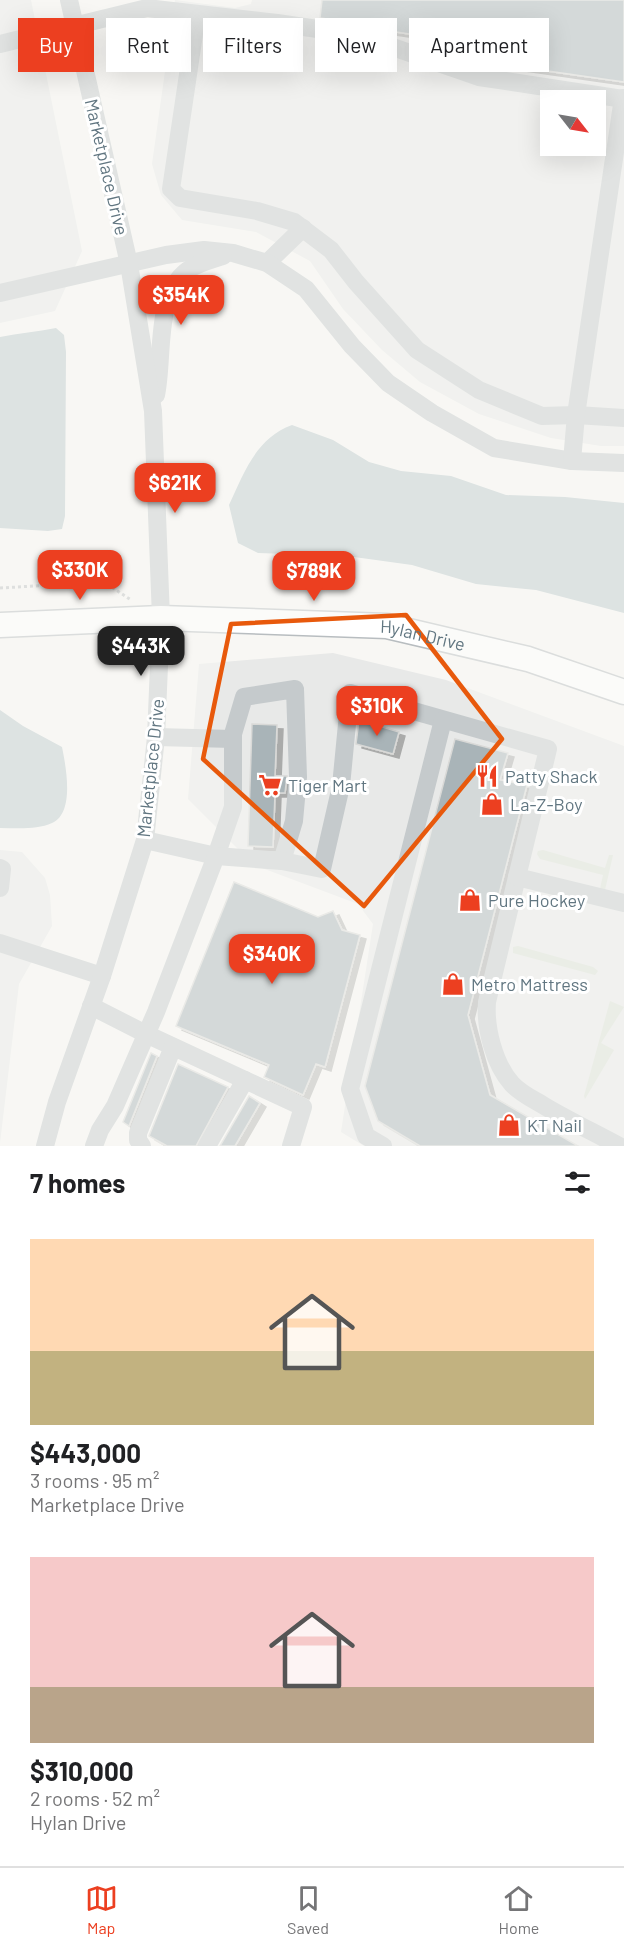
<!DOCTYPE html>
<html lang="en">
<head>
<meta charset="utf-8">
<style>
  body { margin:0; font-family:Barlow,sans-serif; background:#f6f6f6; color:#202124; height:100vh; display:flex; flex-direction:column; font-size:22px; white-space:nowrap }
  * { box-sizing:border-box; margin:0 }
  p { font-size:20px; color:#757577 }
  .icon { flex:none; width:33px; height:33px; fill:none; stroke:currentColor; stroke-width:2; stroke-linecap:round; stroke-linejoin:round }
  .map { position:relative; height:1146px; overflow:hidden }
  .side { display:flex; flex-direction:column; background:#fff; flex:1 }
  .side>* { flex:none }
  .top-card { position:absolute; left:18px; top:18px; width:588px; height:54px; display:flex; gap:12px }
  .needle { width:39px; rotate:121deg }
  .fabs { position:absolute; left:540px; top:90px; display:grid; gap:12px }
  .fabs a { display:grid; place-items:center; width:66px; height:66px; border-radius:0px; background:#fff; box-shadow:0 6px 24px #0002; font-size:30px }
  .price { position:absolute; translate:-50% -51px; padding:0 14px; border-radius:12px; background:#ec3f20; color:#fff; font-size:20px; line-height:39px; filter:drop-shadow(0 2px 3px #0008) }
  .price::after { content:''; position:absolute; left:50%; top:36px; width:18px; height:14px; margin-left:-9px; background:inherit; clip-path:polygon(0 0,100% 0,50% 100%) }
  .price.on { background:#222; color:#fff }
  ul { padding:0; list-style:none }
  li { display:grid; align-content:center; gap:12px; height:318px; padding:0 30px }
  li span { display:grid; place-items:center; height:186px; border-radius:0px; color:#555 }
  li>.icon { margin-inline-start:auto }
  span .icon { width:108px; height:108px; fill:#fffc; stroke-width:1 }
  li b { font-size:26px }
  h2 { display:flex; justify-content:space-between; align-items:center; height:72px; padding:0 30px; font-size:26px }
  .pill { padding:0 21px; border-radius:0px; background:#fff; box-shadow:0 6px 24px #0002; font-size:21px; line-height:54px }
  .pill.on { background:#ec3f20; color:#fff }
  .dock { display:flex; justify-content:space-around; align-items:center; height:84px; border-top:2px solid #e0e0e0; background:#fff; font-size:16px; color:#757577 }
  .dock a { display:grid; justify-items:center; gap:3px }
  .dock .on { color:#ec3f20 }
  .map>svg:first-child { display:block }
</style>
</head>
<body>
<div class="map">
<svg width="624" height="1146" viewBox="0 0 624 1146">
  <defs>
    <filter id="shadow"><feDropShadow dx="6" dy="4" stdDeviation="0" flood-color="#0004"/></filter>
  </defs>
  <rect width="100%" height="100%" fill="#f8f7f4"/>
  <g fill="#e8e9e8" fill-rule="evenodd">
    <path d="M 0,0 L 31,0 L 82,251 L 55,311 L 0,323 Z"/>
    <path d="M 175,0 L 235,8 L 251,4 L 252,0 L 624,0 L 624,446 L 601,446 L 551,438 L 479,414 L 420,382 L 382,350 L 343,309 L 310,261 L 256,232 L 182,220 L 161,195 L 152,164 ZM 550,100 L 596,100 L 596,146 L 550,146 Z"/>
    <path d="M 333,653 L 446,680 L 624,746 L 624,1146 L 364,1146 L 341,1132 L 373,924 L 358,904 L 254,865 L 188,799 L 199,664 Z"/>
    <path d="M 0,850 L 22,852 L 45,878 L 50,895 L 52,926 L 19,984 L 0,1143 Z"/>
  </g>
  <g fill="#dae0d5">
    <path d="M 543,850 L 605,868 L 609,855 L 613,855 L 605,890 L 600,889 L 603,875 L 540,859 L 537,854 L 538,851 Z"/>
    <path d="M 518,946 L 593,967 L 598,971 L 595,975 L 513,953 L 513,947 Z"/>
    <path d="M 610,1001 L 624,1007 L 601,1043 L 614,1050 L 585,1099 L 584,1096 Z"/>
  </g>
  <g fill="#bcc9cc">
    <path d="M 56,328 L 64,335 L 66,352 L 65,516 L 62,529 L 48,531 L 0,528 L 0,337 C 19,333 37,332 56,328 Z"/>
    <path d="M 292,425 L 333,440 L 369,462 L 401,471 L 451,476 L 506,495 L 565,497 L 624,503 L 624,613 L 536,590 L 476,584 L 412,565 L 347,556 L 258,553 L 238,543 L 229,505 C 244,473 256,438 292,425 Z"/>
    <path d="M 0,710 L 23,726 L 62,747 C 66,767 75,813 52,823 C 37,830 17,828 0,828 Z"/>
  </g>
  <g fill="#a9b4b8" stroke="#d9d9d7" stroke-width="1.5" filter="url(#shadow)">
    <path d="M 322,0 L 624,0 L 624,82 L 520,67 L 523,51 L 376,29 L 360,24 L 320,18 Z"/>
    <path d="M 359,720 L 399,732 L 393,754 L 356,744 Z"/>
    <path d="M 252,724 L 277,725 L 275,776 L 287,776 L 285,793 L 275,793 L 273,847 L 248,846 Z"/>
    <path d="M 455,739 L 508,753 L 500,780 L 527,785 L 468,1015 L 490,1095 L 578,1146 L 420,1146 L 378,1121 L 365,1086 Z"/>
    <path d="M 234,882 L 318,917 L 333,911 L 342,930 L 360,935 L 325,1067 L 316,1064 L 303,1095 L 264,1077 L 269,1065 L 176,1026 Z"/>
    <path d="M 151,1053 L 157,1056 L 129,1126 L 123,1122 Z"/>
    <path d="M 178,1064 L 228,1087 L 196,1146 L 167,1146 L 149,1136 Z"/>
    <path d="M 249,1096 L 260,1103 L 235,1146 L 220,1146 Z"/>
  </g>
  <g fill="none" stroke-linecap="round" stroke-linejoin="round">
    <g stroke="#b8bdc0" stroke-width="27">
      <g id="major">
        <path id="s1" d="M 0,625 L 161,618 L 387,626 L 528,659 L 624,692"/>
      </g>
    </g>
    <path stroke="#bec2c3" stroke-width="3" stroke-dasharray="3 3" stroke-linecap="butt" d="M 0,588 L 104,582 L 131,600"/>
    <g stroke="#c5cacc" stroke-width="18">
      <path d="M 197,14 L 171,189 L 180,198 L 257,211 L 294,222 L 331,250 L 356,282 L 417,350 L 479,390 L 542,416 L 576,415 L 624,418"/>
      <path d="M 0,44 L 147,8 L 277,23 L 358,35 L 479,77 L 624,99"/>
      <path d="M 267,263 L 303,228"/>
      <path d="M 0,293 L 166,255 L 204,250 L 233,253 L 267,263 L 306,289 L 352,346 L 388,383 L 432,413 L 494,448 L 572,461 L 624,463"/>
      <path d="M 156,395 C 164,358 154,295 188,270 C 198,263 211,260 223,256"/>
      <path d="M 572,461 L 576,415 L 623,98"/>
      <path d="M 156,737 L 233,739"/>
      <path d="M 145,840 L 216,856 L 233,807 L 233,734 L 244,697 L 295,689 L 298,777 L 294,821 L 282,861"/>
      <path d="M 0,868 L 2,869 L 0,888"/>
      <path d="M 517,877 L 487,1002 C 485,1028 494,1064 512,1084 C 521,1094 535,1100 546,1107 C 570,1121 595,1133 619,1146"/>
      <path d="M 0,943 L 102,976"/>
      <path d="M 91,1006 L 146,1034 L 303,1107 L 291,1146"/>
      <path d="M 45,1146 L 57,1102 L 102,976 L 145,840 L 156,737 L 161,618 L 153,411 L 129,264 L 69,0"/>
      <path d="M 94,1146 L 100,1130 L 115,1106 L 156,1012 L 216,856 L 282,861 L 322,869 L 341,786 L 350,693 L 548,749 L 517,877 L 624,903"/>
      <path d="M 142,1146 L 138,1140 L 138,1133 L 173,1047"/>
      <path d="M 207,1146 L 245,1080"/>
      <path d="M 383,1146 L 366,1136 L 350,1089 L 443,720"/>
    </g>
    <use href="#major" stroke="#fff" stroke-width="24"/>
  </g>
  <path d="M0 0H624V1146H0ZM 406,615 L 502,739 L 364,906 L 203,759 L 231,624 Z" fill="#f8f7f4" fill-opacity=".55" fill-rule="evenodd"/>
  <path fill="none" stroke="#e8590c" stroke-width="4.5" stroke-linejoin="round" d="M 406,615 L 502,739 L 364,906 L 203,759 L 231,624 Z"/>
  <defs>
    <g id="restaurant-bare" transform="scale(1.8)"><path d="M-5-6h1v4h1v-4h1v4h1v-4h1v5L-1.5 .5V6h-2V.5L-5-1ZM5-6V6H3V1.5H1.5Q1.5-4 5-6Z" fill="#ec3f20" stroke="#fff" stroke-width="2.5" paint-order="stroke"/></g>
    <g id="supermarket-bare" transform="scale(1.8)"><path d="M-6-5.5h2.5l.6 2H6L4.5 2H-2.5L-4.4-4H-6ZM-1.5 3.2a1.3 1.3 0 1 0 .1 0ZM3 3.2a1.3 1.3 0 1 0 .1 0Z" fill="#ec3f20" stroke="#fff" stroke-width="2.5" paint-order="stroke"/></g>
    <g id="shop-bare" transform="scale(1.8)"><path d="M-5-2.5h2.3a2.7 3.5 0 0 1 5.4 0H5L5.5 6h-11ZM-1.5-2.5h3a1.5 2.3 0 0 0-3 0Z" fill="#ec3f20" stroke="#fff" stroke-width="2.5" paint-order="stroke"/></g>
  </defs>
  <g fill-rule="evenodd">
    <use href="#restaurant-bare" x="487" y="776"/>
    <use href="#supermarket-bare" x="270" y="785"/>
    <use href="#shop-bare" x="492" y="804"/>
    <use href="#shop-bare" x="470" y="900"/>
    <use href="#shop-bare" x="453" y="984"/>
    <use href="#shop-bare" x="509" y="1125"/>
  </g>
  <g text-anchor="middle" dominant-baseline="central" stroke-width="6" stroke-linejoin="round" paint-order="stroke">
    <g font-size="18" fill="#617681" stroke="#fff">
      <text transform="translate(107 167) rotate(77)">Marketplace Drive</text>
      <text stroke="none"><textPath href="#s1" startOffset="424">Hylan Drive</textPath></text>
      <text transform="translate(150 768) rotate(-84)">Marketplace Drive</text>
    </g>
    <g font-size="18" fill="#617681" stroke="#fff" text-anchor="start">
      <text x="505" y="776">Patty Shack</text>
      <text x="288" y="785">Tiger Mart</text>
      <text x="510" y="804">La-Z-Boy</text>
      <text x="488" y="900">Pure Hockey</text>
      <text x="471" y="984">Metro Mattress</text>
      <text x="527" y="1125">KT Nail</text>
    </g>
  </g>
</svg>
<div class="fabs">
<a><svg class="needle" viewBox="-14 -14 28 28"><path d="M0-13l5 13h-10z" fill="#e53935"/><path d="M0 13l5-13h-10z" fill="#757577"/></svg></a>
</div>
<b class="price" style="left:181px;top:326px">$354K</b>
<b class="price" style="left:175px;top:514px">$621K</b>
<b class="price" style="left:80px;top:601px">$330K</b>
<b class="price" style="left:314px;top:602px">$789K</b>
<b class="price on" style="left:141px;top:677px">$443K</b>
<b class="price" style="left:377px;top:737px">$310K</b>
<b class="price" style="left:272px;top:985px">$340K</b>
<div class="top-card">
<a class="pill on">Buy</a>
<a class="pill">Rent</a>
<a class="pill">Filters</a>
<a class="pill">New</a>
<a class="pill">Apartment</a>
</div>
</div>
<section class="side">
<h2>7 homes<svg class="icon" aria-label="filters" viewBox="0 0 24 24"><path d="M4 7h16M4 17h16"/><circle cx="9" cy="7" r="2"/><circle cx="15" cy="17" r="2"/></svg></h2>
<ul>
<li><span style="background:linear-gradient(#ffd9b3 60%,#c2b280 0)"><svg class="icon" aria-label="home" viewBox="0 0 24 24"><path d="M3 11l9-7 9 7M6 9v11h12V9"/></svg></span><div><b>$443,000</b><p>3 rooms · 95 m²</p><p>Marketplace Drive</p></div></li>
<li><span style="background:linear-gradient(#f6c9c9 70%,#b9a48a 0)"><svg class="icon" aria-label="home" viewBox="0 0 24 24"><path d="M3 11l9-7 9 7M6 9v11h12V9"/></svg></span><div><b>$310,000</b><p>2 rooms · 52 m²</p><p>Hylan Drive</p></div></li>
</ul>
</section>
<nav class="dock">
<a class="on"><svg class="icon" aria-label="map" viewBox="0 0 24 24"><path d="M3 6l6-2 6 2 6-2v14l-6 2-6-2-6 2zM9 4v14M15 6v14"/></svg>Map</a>
<a><svg class="icon" aria-label="saved" viewBox="0 0 24 24"><path d="M7 4h10v16l-5-4-5 4z"/></svg>Saved</a>
<a><svg class="icon" aria-label="home" viewBox="0 0 24 24"><path d="M3 11l9-7 9 7M6 9v11h12V9"/></svg>Home</a>
</nav>
</body>
</html>
